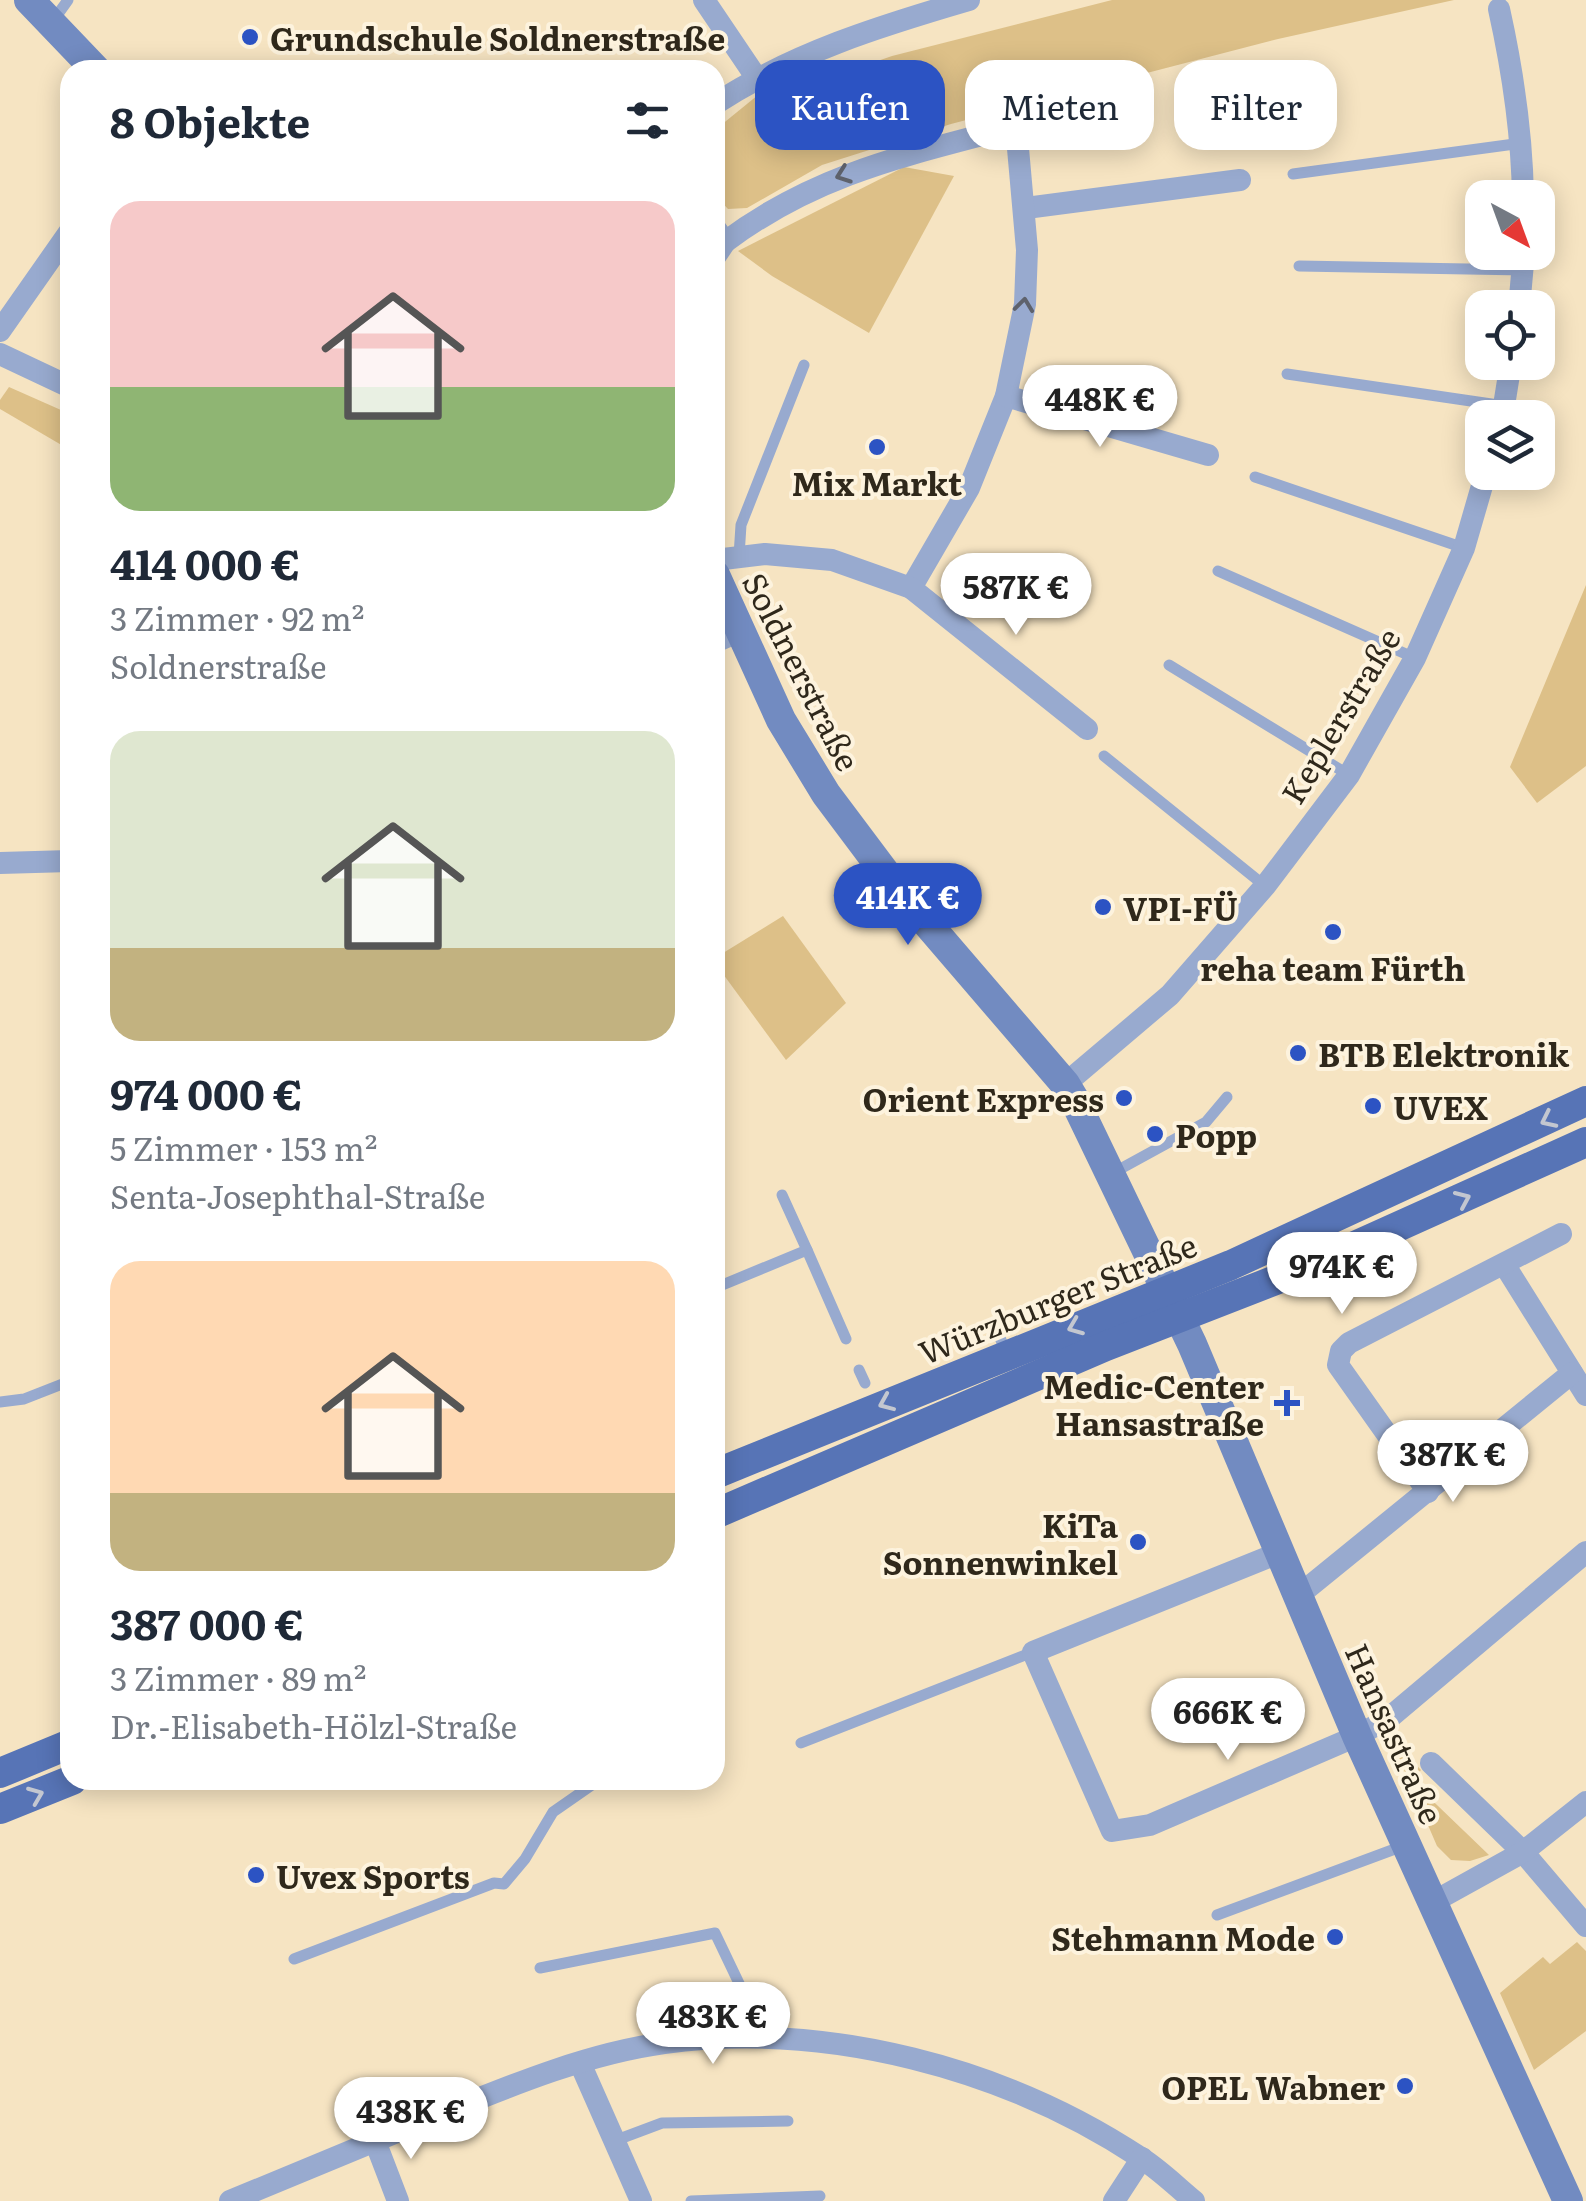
<!DOCTYPE html>
<html lang="de">
<head>
<meta charset="utf-8">
<style>
  body { margin:0; font-family:Literata,serif; background:#f6f6f7; color:#1f2937; height:100vh; display:flex; flex-direction:column; font-size:38px; white-space:nowrap }
  * { box-sizing:border-box; margin:0 }
  p { font-size:32px; color:#747a83 }
  .icon { flex:none; width:55px; height:55px; fill:none; stroke:currentColor; stroke-width:2; stroke-linecap:round; stroke-linejoin:round }
  .map { position:relative; flex:1; overflow:hidden }
  .sheet { position:absolute; left:60px; top:60px; width:665px; height:1730px; display:flex; flex-direction:column; background:#fff; border-radius:30px; box-shadow:0 5px 25px #0003 }
  .sheet>* { flex:none }
  .banner { position:absolute; left:755px; top:60px; width:680px; height:90px; display:flex; gap:20px }
  .needle { width:65px; rotate:139deg }
  .controls { position:absolute; left:1465px; top:180px; display:grid; gap:20px }
  .controls a { display:grid; place-items:center; width:90px; height:90px; border-radius:20px; background:#fff; box-shadow:0 5px 25px #0003; font-size:50px }
  .price { position:absolute; translate:-50% -85px; padding:0 22px; border-radius:35px; background:#fff; color:#222; font-size:32px; line-height:65px; filter:drop-shadow(0 2px 5px #0008) }
  .price::after { content:''; position:absolute; left:50%; top:60px; width:30px; height:22px; margin-left:-15px; background:inherit; clip-path:polygon(0 0,100% 0,50% 100%) }
  .price.active { background:#2c53c3; color:#fff }
  ul { padding:0; list-style:none }
  li { display:grid; align-content:center; gap:20px; height:530px; padding:0 50px }
  li span { display:grid; place-items:center; height:310px; border-radius:30px; color:#555 }
  li>.icon { margin-inline-start:auto }
  span .icon { width:180px; height:180px; fill:#fffc; stroke-width:1 }
  li b { font-size:42px }
  h2 { display:flex; justify-content:space-between; align-items:center; height:120px; padding:0 50px; font-size:42px }
  .chip { padding:0 35px; border-radius:30px; background:#fff; box-shadow:0 5px 25px #0003; font-size:35px; line-height:90px }
  .chip.active { background:#2c53c3; color:#fff }
  .map>svg:first-child { display:block }
</style>
</head>
<body>
<div class="map">
<svg width="1586" height="2201" viewBox="0 0 1586 2201">
  <rect width="100%" height="100%" fill="#f6e4c2"/>
  <g fill="#ddc088">
    <path d="M 1112,0 L 1454,0 L 1278,39 L 951,124 L 822,165 L 747,208 L 728,209 L 715,195 L 715,130 L 758,95 L 804,74 L 814,83 L 892,56 Z"/>
    <path d="M 904,167 L 954,176 L 869,333 L 772,276 L 738,251 Z"/>
    <path d="M 9,387 L 70,414 L 70,450 L 0,409 L 0,400 Z"/>
    <path d="M 1586,585 L 1586,766 L 1537,803 L 1510,767 Z"/>
    <path d="M 783,916 L 846,1003 L 786,1060 L 715,963 L 715,958 Z"/>
    <path d="M 1390,1737 L 1421,1770 L 1412,1781 L 1489,1855 L 1470,1861 L 1451,1860 L 1437,1846 Z"/>
    <path d="M 1577,1942 L 1586,1951 L 1586,2031 L 1534,2070 L 1500,1993 L 1543,1957 L 1550,1964 Z"/>
  </g>
  <g fill="none" stroke-linecap="round" stroke-linejoin="round">
    <g stroke="#98aacf" stroke-width="11">
      <path d="M 53,21 L 68,0"/>
      <path d="M 1293,174 L 1522,143"/>
      <path d="M 1299,266 L 1524,270"/>
      <path d="M 1287,374 L 1505,406"/>
      <path d="M 1255,477 L 1464,548"/>
      <path d="M 739,556 L 741,525 L 804,365"/>
      <path d="M 1218,571 L 1415,658"/>
      <path d="M 1169,665 L 1349,775"/>
      <path d="M 1104,756 L 1265,886"/>
      <path d="M 1111,1174 L 1206,1122 L 1227,1097"/>
      <path d="M 782,1195 L 807,1250"/>
      <path d="M 715,1288 L 807,1250 L 846,1339"/>
      <path d="M 997,1331 L 1007,1354"/>
      <path d="M 859,1370 L 865,1383"/>
      <path d="M 0,1402 L 24,1399 L 70,1381"/>
      <path d="M 801,1743 L 1033,1652"/>
      <path d="M 1217,1915 L 1403,1846"/>
      <path d="M 294,1959 L 494,1883 L 504,1884 L 525,1859 L 553,1812 L 599,1780"/>
      <path d="M 540,1968 L 715,1933 L 757,2021 L 759,2039"/>
      <path d="M 614,2141 L 662,2123 L 788,2121"/>
      <path d="M 691,2201 L 820,2196"/>
    </g>
    <g stroke="#98aacf" stroke-width="22">
      <path d="M 704,0 L 756,77"/>
      <path d="M 1499,9 C 1513,72 1522,133 1523,198"/>
      <path d="M 715,104 C 793,53 880,26 969,0"/>
      <path d="M 1026,208 L 1240,180"/>
      <path d="M 715,228 L 725,242 L 715,257"/>
      <path d="M 725,242 C 817,173 908,155 1016,126 L 1027,250 L 1025,304 L 1006,396 L 969,488 L 911,588"/>
      <path d="M 1519,308 L 1524,252"/>
      <path d="M 0,331 L 70,231"/>
      <path d="M 0,354 L 70,387"/>
      <path d="M 1006,396 L 1208,455"/>
      <path d="M 1502,418 L 1511,362"/>
      <path d="M 715,560 L 765,554 L 832,560 L 911,588 L 1087,729"/>
      <path d="M 715,642 L 738,632"/>
      <path d="M 0,863 L 70,861"/>
      <path d="M 1065,1084 L 1170,995 L 1265,886 L 1349,775 L 1415,658 L 1464,548 L 1486,472"/>
      <path d="M 1504,1264 L 1586,1395"/>
      <path d="M 1428,1492 L 1338,1365 L 1341,1351 L 1349,1343 L 1561,1234"/>
      <path d="M 1281,1552 L 1033,1652 L 1112,1831 L 1150,1825 L 1357,1736 L 1389,1718 L 1586,1552"/>
      <path d="M 1299,1595 L 1572,1373"/>
      <path d="M 1431,1763 L 1523,1852 L 1586,1926"/>
      <path d="M 1433,1902 L 1523,1852 L 1586,1802"/>
      <path d="M 580,2063 L 641,2201"/>
      <path d="M 375,2141 L 398,2201"/>
      <path d="M 230,2201 C 298,2173 366,2145 433,2117 C 507,2087 585,2054 664,2043 C 827,2021 1005,2068 1141,2158 C 1160,2170 1177,2187 1194,2201"/>
      <path d="M 1114,2201 L 1142,2158"/>
    </g>
    <g stroke="#728bc1" stroke-width="30">
      <path d="M 29,0 L 96,70"/>
      <path d="M 715,575 L 781,720 L 826,794 L 895,886 L 1065,1084 L 1074,1099 L 1192,1344 L 1357,1736 L 1568,2201"/>
    </g>
    <g stroke="#5774b6" stroke-width="30">
      <path d="M 715,1474 L 1231,1265 L 1586,1101"/>
      <path d="M 715,1514 L 1106,1346 L 1304,1269 L 1586,1142"/>
      <path d="M 0,1773 L 70,1744"/>
      <path d="M 0,1809 L 72,1780"/>
    </g>
  </g>
  <defs><path id="oneway-chevron" d="M-2-3.5L2.5 0L-2 3.5" fill="none" stroke-width="1.6" stroke-linecap="round" stroke-linejoin="round" transform="scale(2.5)"/></defs>
  <g stroke="#5e626c">
    <use href="#oneway-chevron" transform="translate(843 175) rotate(160)"/>
    <use href="#oneway-chevron" transform="translate(1024 305) rotate(-83)"/>
  </g>
  <g stroke="#c3c7d0">
    <use href="#oneway-chevron" transform="translate(1548 1120) rotate(154)"/>
    <use href="#oneway-chevron" transform="translate(1463 1199) rotate(-24)"/>
    <use href="#oneway-chevron" transform="translate(1075 1327) rotate(158)"/>
    <use href="#oneway-chevron" transform="translate(886 1403) rotate(157)"/>
    <use href="#oneway-chevron" transform="translate(36 1795) rotate(-22)"/>
  </g>
  <g fill="#2c53c3" stroke="#fdf3de" stroke-width="4">
    <circle cx="250" cy="37" r="10"/>
    <circle cx="877" cy="447" r="10"/>
    <circle cx="1103" cy="907" r="10"/>
    <circle cx="1333" cy="932" r="10"/>
    <circle cx="1298" cy="1053" r="10"/>
    <circle cx="1124" cy="1098" r="10"/>
    <circle cx="1373" cy="1106" r="10"/>
    <circle cx="1155" cy="1134" r="10"/>
    <path d="M1282 1388h10v10h10v10h-10v10h-10v-10h-10v-10h10z"/>
    <circle cx="1138" cy="1542" r="10"/>
    <circle cx="256" cy="1875" r="10"/>
    <circle cx="1335" cy="1937" r="10"/>
    <circle cx="1405" cy="2086" r="10"/>
  </g>
  <g text-anchor="middle" dominant-baseline="central" stroke-width="8" stroke-linejoin="round" paint-order="stroke">
    <g font-size="32" font-weight="bold" fill="#2f281b" stroke="#fdf3de" text-anchor="start">
      <text x="270" y="37">Grundschule Soldnerstraße</text>
      <text x="877" y="482" text-anchor="middle">Mix Markt</text>
      <text x="1123" y="907">VPI-FÜ</text>
      <text x="1333" y="967" text-anchor="middle">reha team Fürth</text>
      <text x="1318" y="1053">BTB Elektronik</text>
      <text x="1104" y="1098" text-anchor="end">Orient Express</text>
      <text x="1393" y="1106">UVEX</text>
      <text x="1175" y="1134">Popp</text>
      <text x="1264" y="1385" text-anchor="end">Medic-Center<tspan x="1264" dy="37">Hansastraße</tspan></text>
      <text x="1118" y="1524" text-anchor="end">KiTa<tspan x="1118" dy="37">Sonnenwinkel</tspan></text>
      <text x="276" y="1875">Uvex Sports</text>
      <text x="1315" y="1937" text-anchor="end">Stehmann Mode</text>
      <text x="1385" y="2086" text-anchor="end">OPEL Wabner</text>
    </g>
    <g font-size="32" fill="#2f281b" stroke="#fdf3de">
      <text transform="translate(803 671) rotate(63)">Soldnerstraße</text>
      <text transform="translate(1339 715) rotate(-59)">Keplerstraße</text>
      <text transform="translate(1057 1297) rotate(-22)">Würzburger Straße</text>
      <text transform="translate(1396 1733) rotate(66)">Hansastraße</text>
    </g>
  </g>
</svg>
<div class="controls">
<a><svg class="needle" viewBox="-14 -14 28 28"><path d="M0-13l5 13h-10z" fill="#e53935"/><path d="M0 13l5-13h-10z" fill="#747a83"/></svg></a>
<a><svg class="icon" aria-label="locate" viewBox="0 0 24 24"><circle cx="12" cy="12" r="6"/><path d="M12 2v4M12 18v4M2 12h4M18 12h4"/></svg></a>
<a><svg class="icon" aria-label="layers" viewBox="0 0 24 24"><path d="M12 4l9 5-9 5-9-5zM3 14l9 5 9-5"/></svg></a>
</div>
<b class="price" style="left:1100px;top:450px">448K €</b>
<b class="price" style="left:1016px;top:638px">587K €</b>
<b class="price active" style="left:908px;top:948px">414K €</b>
<b class="price" style="left:1342px;top:1317px">974K €</b>
<b class="price" style="left:1453px;top:1505px">387K €</b>
<b class="price" style="left:1228px;top:1763px">666K €</b>
<b class="price" style="left:713px;top:2067px">483K €</b>
<b class="price" style="left:411px;top:2162px">438K €</b>
<div class="banner">
<a class="chip active">Kaufen</a>
<a class="chip">Mieten</a>
<a class="chip">Filter</a>
</div>
<section class="sheet">
<h2>8 Objekte<svg class="icon" aria-label="filters" viewBox="0 0 24 24"><path d="M4 7h16M4 17h16"/><circle cx="9" cy="7" r="2"/><circle cx="15" cy="17" r="2"/></svg></h2>
<ul>
<li><span style="background:linear-gradient(#f6c9c9 60%,#8fb573 0)"><svg class="icon" aria-label="home" viewBox="0 0 24 24"><path d="M3 11l9-7 9 7M6 9v11h12V9"/></svg></span><div><b>414 000 €</b><p>3 Zimmer · 92 m²</p><p>Soldnerstraße</p></div></li>
<li><span style="background:linear-gradient(#dfe7d0 70%,#c2b280 0)"><svg class="icon" aria-label="home" viewBox="0 0 24 24"><path d="M3 11l9-7 9 7M6 9v11h12V9"/></svg></span><div><b>974 000 €</b><p>5 Zimmer · 153 m²</p><p>Senta-Josephthal-Straße</p></div></li>
<li><span style="background:linear-gradient(#ffd9b3 75%,#c2b280 0)"><svg class="icon" aria-label="home" viewBox="0 0 24 24"><path d="M3 11l9-7 9 7M6 9v11h12V9"/></svg></span><div><b>387 000 €</b><p>3 Zimmer · 89 m²</p><p>Dr.-Elisabeth-Hölzl-Straße</p></div></li>
</ul>
</section>
</div>
</body>
</html>
